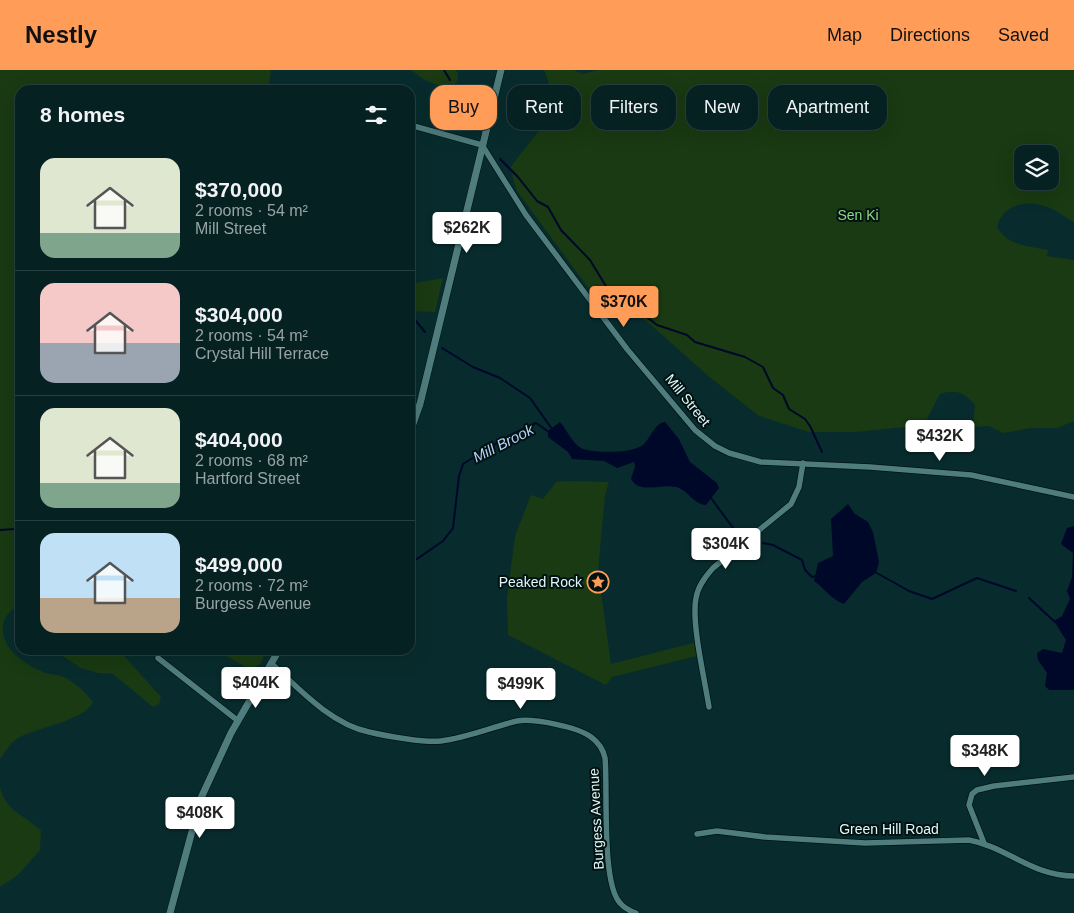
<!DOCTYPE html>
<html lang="en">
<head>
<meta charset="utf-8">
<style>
  body { margin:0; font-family:Helvetica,sans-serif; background:#142e2f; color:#f1f3f6; height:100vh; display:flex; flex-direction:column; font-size:19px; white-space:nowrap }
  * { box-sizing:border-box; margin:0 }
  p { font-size:16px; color:#98a3a5 }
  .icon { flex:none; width:28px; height:28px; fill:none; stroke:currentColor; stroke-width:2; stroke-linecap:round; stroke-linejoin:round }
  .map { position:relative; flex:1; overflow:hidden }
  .drawer { position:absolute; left:15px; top:15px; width:400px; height:570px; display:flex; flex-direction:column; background:#062122; border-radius:15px; box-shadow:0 5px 20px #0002,0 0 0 1px #273e40 }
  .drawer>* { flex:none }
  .banner { position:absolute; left:430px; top:15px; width:475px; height:45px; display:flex; gap:10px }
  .controls { position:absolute; left:1014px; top:75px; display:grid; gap:10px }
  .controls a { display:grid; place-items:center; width:45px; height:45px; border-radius:10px; background:#062122; box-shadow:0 5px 20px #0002,0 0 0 1px #273e40; font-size:25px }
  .price { position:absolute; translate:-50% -42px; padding:0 11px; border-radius:5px; background:#fff; color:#222; font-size:16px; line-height:32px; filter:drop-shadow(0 1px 2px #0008) }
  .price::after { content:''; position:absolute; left:50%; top:30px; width:15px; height:11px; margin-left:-8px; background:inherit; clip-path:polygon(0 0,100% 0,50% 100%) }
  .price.active { background:#fe9c58; color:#111 }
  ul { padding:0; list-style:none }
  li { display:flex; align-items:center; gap:15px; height:125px; padding:0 25px }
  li+li { border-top:1px solid #273e40 }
  li span { display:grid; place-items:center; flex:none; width:140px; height:100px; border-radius:15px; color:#555 }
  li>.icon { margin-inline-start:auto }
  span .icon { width:60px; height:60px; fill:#fffc; stroke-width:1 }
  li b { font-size:21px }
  h2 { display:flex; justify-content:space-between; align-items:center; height:60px; padding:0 25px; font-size:21px }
  .tag { padding:0 18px; border-radius:15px; background:#062122; box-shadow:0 5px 20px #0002,0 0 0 1px #273e40; font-size:18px; line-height:45px }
  .tag.active { background:#fe9c58; color:#111 }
  header { display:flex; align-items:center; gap:30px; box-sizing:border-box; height:70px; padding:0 25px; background:#fe9c58; color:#111 }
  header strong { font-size:24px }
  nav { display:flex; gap:28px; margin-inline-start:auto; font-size:18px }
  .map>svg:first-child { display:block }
</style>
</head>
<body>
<header>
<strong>Nestly</strong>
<nav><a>Map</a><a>Directions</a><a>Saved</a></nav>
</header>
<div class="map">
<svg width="1074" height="843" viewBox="0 0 1074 843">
  <rect width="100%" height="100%" fill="#082c2d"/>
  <g fill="#193a12" fill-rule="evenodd">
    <path d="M 0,0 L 271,0 L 268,20 L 20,20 L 20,535 C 12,538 5,546 3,554 C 0,578 23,593 41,601 C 48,605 57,604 64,607 C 76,613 85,622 93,632 C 85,651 37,657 18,668 C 11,672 5,682 0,689 Z"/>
    <path d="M 411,0 L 456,0 C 460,8 458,11 452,17 C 434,16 425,11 411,0 Z"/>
    <path d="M 544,0 L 574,0 L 582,4 L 598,0 L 1074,0 L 1074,152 C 1066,148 1059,142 1050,138 C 1029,129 1003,133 997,157 C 1008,176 1028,176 1048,180 L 1047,186 L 1074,190 L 1074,351 L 1057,358 L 1030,358 L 1004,363 L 989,356 L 973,357 L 975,335 C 964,322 956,319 940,324 L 926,351 L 906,357 L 855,362 L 809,362 L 759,346 L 707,305 L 650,254 L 634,243 L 616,243 L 611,239 L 606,242 L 517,121 L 510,98 C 534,63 564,46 544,0 ZM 1022,84 L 1050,84 L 1050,111 L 1022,111 Z"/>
    <path d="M 443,208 L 435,242 L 410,241 L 410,214 Z"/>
    <path d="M 570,411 L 609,412 L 605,425 L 598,501 L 611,594 L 697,572 L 701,585 L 612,607 L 606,615 L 508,565 L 507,528 L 515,466 L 531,425 L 543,429 L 556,412 Z"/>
    <path d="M 58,580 L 121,580 L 125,587 L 161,627 L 159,634 L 153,637 L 113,604 L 98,603 L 81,598 L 61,585 Z"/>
    <path d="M 216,580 L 258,580 L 264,585 L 261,593 L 251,600 Z"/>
    <path d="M 0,718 C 8,744 23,743 41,761 L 40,780 L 18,805 L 0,817 Z"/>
  </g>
  <g fill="#00082a">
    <path d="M 560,352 C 567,360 573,375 583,379 C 597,383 633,384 644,374 C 651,367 655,353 665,352 L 679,369 L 690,392 L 717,413 L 719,418 L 706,435 C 694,435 688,420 676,417 C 661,413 640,425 631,409 L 635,396 L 634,392 L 617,398 L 604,391 L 572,389 L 568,382 L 548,367 L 548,361 Z"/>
    <path d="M 848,434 L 855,444 L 868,452 L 873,462 L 879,492 L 876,503 L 862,512 L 844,534 C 831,529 825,519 814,511 L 818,493 L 833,486 L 831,449 Z"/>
    <path d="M 1074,456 L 1074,620 L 1049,620 L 1045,616 L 1047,603 L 1038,590 L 1037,583 L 1043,579 L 1062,583 L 1066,570 L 1054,551 L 1062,546 L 1070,529 L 1067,521 L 1072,507 L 1073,483 L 1061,474 L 1067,458 Z"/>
  </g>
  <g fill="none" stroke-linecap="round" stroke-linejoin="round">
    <g stroke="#00082a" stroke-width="2">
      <path d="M 444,0 L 450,10"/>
      <path d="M 500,89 L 518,107 L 537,131 L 548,137 L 561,160 L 590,190 L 615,231 L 631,235 L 657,255 L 687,265 L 695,272 L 745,287 L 763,297 L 773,318 L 783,325 L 789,339 L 805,349 L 810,356 L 822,382"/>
      <path d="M 410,244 L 425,262"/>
      <path d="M 442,278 L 473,297 L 500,308 L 530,328 L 552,359"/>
      <path d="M 711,428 L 739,466"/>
      <path d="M 0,460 L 15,459 L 20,463"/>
      <path d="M 763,473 L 773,475 L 802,490 L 805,500 L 812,507 L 816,506"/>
      <path d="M 410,491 L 414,491 L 443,471 L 453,458 L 459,406 L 463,394 L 508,366 L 536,353 L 549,362"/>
      <path d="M 875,502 L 909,521 L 932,529 L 977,508 L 1016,521"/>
      <path d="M 1029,528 L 1055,552"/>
    </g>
    <g stroke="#001313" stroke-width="7">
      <g id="minor">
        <path d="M 410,55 L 482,75 L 526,145 L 627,279 L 695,360 L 715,376 L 729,383 L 761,392 L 870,397 L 971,405 L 1074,427"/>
        <path d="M 158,588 L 237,650"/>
        <path d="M 271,593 C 299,619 331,654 369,662 C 386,666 425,673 441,671 C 467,668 492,657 517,651 C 533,648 578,657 591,667 C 598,672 603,679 605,688 C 608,717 601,813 620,833 C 624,838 630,841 636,843"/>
        <path d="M 709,637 C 705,611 691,552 696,528 C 698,516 705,507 713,498 L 791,434 L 799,417 L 803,393"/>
        <path d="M 697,764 L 717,761 L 765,767 L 865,773 L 969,770 C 1007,777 1032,806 1074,806"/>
        <path d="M 984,773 L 969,735 L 972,724 L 977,720 L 994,716 L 1074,707"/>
      </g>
    </g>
    <g stroke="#001313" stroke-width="8">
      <g id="tertiary">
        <path d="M 410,362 L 420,334 L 501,0"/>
        <path d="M 170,843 L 201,728 L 231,663 L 279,580"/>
      </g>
    </g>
    <use href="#minor" stroke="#4f7c7d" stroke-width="5.5"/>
    <use href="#tertiary" stroke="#4f7c7d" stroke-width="7"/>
  </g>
  <defs>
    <g id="sight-ring" transform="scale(1.125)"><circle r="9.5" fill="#021213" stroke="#fe9c58" stroke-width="1.5"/><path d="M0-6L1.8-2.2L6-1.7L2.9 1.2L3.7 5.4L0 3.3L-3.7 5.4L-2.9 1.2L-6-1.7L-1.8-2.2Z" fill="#fe9c58"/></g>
  </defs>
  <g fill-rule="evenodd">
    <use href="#sight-ring" x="598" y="512"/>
  </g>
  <g text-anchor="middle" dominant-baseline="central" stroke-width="4" stroke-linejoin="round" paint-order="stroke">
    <g font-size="14" fill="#8adb7a" stroke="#021213">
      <text x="858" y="145">Sen Ki</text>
    </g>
    <g font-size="14" fill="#e0f8f8" stroke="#021213">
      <text transform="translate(688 330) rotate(51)">Mill Street</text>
      <text transform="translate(596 749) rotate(-93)">Burgess Avenue</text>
      <text x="889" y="759">Green Hill Road</text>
    </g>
    <g font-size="14" fill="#e0f8f8" stroke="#021213" text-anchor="end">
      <text x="582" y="512">Peaked Rock</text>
    </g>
    <g font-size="15" font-style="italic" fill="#b6d2f9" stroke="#021213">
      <text transform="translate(503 373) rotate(-27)">Mill Brook</text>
    </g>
  </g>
</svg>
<div class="controls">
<a><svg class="icon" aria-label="layers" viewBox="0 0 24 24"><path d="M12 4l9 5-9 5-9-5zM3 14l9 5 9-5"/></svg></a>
</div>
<b class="price" style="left:467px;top:184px">$262K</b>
<b class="price active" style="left:624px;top:258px">$370K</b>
<b class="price" style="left:940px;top:392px">$432K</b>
<b class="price" style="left:726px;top:500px">$304K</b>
<b class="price" style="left:256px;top:639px">$404K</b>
<b class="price" style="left:521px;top:640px">$499K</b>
<b class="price" style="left:985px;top:707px">$348K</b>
<b class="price" style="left:200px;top:769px">$408K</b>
<div class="banner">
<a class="tag active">Buy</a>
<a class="tag">Rent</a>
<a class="tag">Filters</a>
<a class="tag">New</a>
<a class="tag">Apartment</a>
</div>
<section class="drawer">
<h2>8 homes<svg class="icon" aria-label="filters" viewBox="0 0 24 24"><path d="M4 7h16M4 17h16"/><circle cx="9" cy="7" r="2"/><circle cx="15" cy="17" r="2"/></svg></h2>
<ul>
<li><span style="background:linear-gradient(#dfe7d0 75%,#7fa58c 0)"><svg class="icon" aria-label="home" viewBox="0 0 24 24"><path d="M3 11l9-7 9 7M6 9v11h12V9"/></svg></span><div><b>$370,000</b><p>2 rooms · 54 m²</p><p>Mill Street</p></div></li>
<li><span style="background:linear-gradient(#f6c9c9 60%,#9aa5b1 0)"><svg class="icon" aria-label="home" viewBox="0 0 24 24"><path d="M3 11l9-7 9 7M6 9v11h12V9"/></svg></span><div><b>$304,000</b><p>2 rooms · 54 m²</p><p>Crystal Hill Terrace</p></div></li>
<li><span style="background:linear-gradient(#dfe7d0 75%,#7fa58c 0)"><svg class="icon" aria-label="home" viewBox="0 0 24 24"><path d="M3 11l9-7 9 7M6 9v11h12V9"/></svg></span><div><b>$404,000</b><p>2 rooms · 68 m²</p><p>Hartford Street</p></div></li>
<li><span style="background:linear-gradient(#bfe0f5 65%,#b9a48a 0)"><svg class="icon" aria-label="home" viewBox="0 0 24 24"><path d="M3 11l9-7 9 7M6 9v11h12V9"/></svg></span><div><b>$499,000</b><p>2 rooms · 72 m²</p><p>Burgess Avenue</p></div></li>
</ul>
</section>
</div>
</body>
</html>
